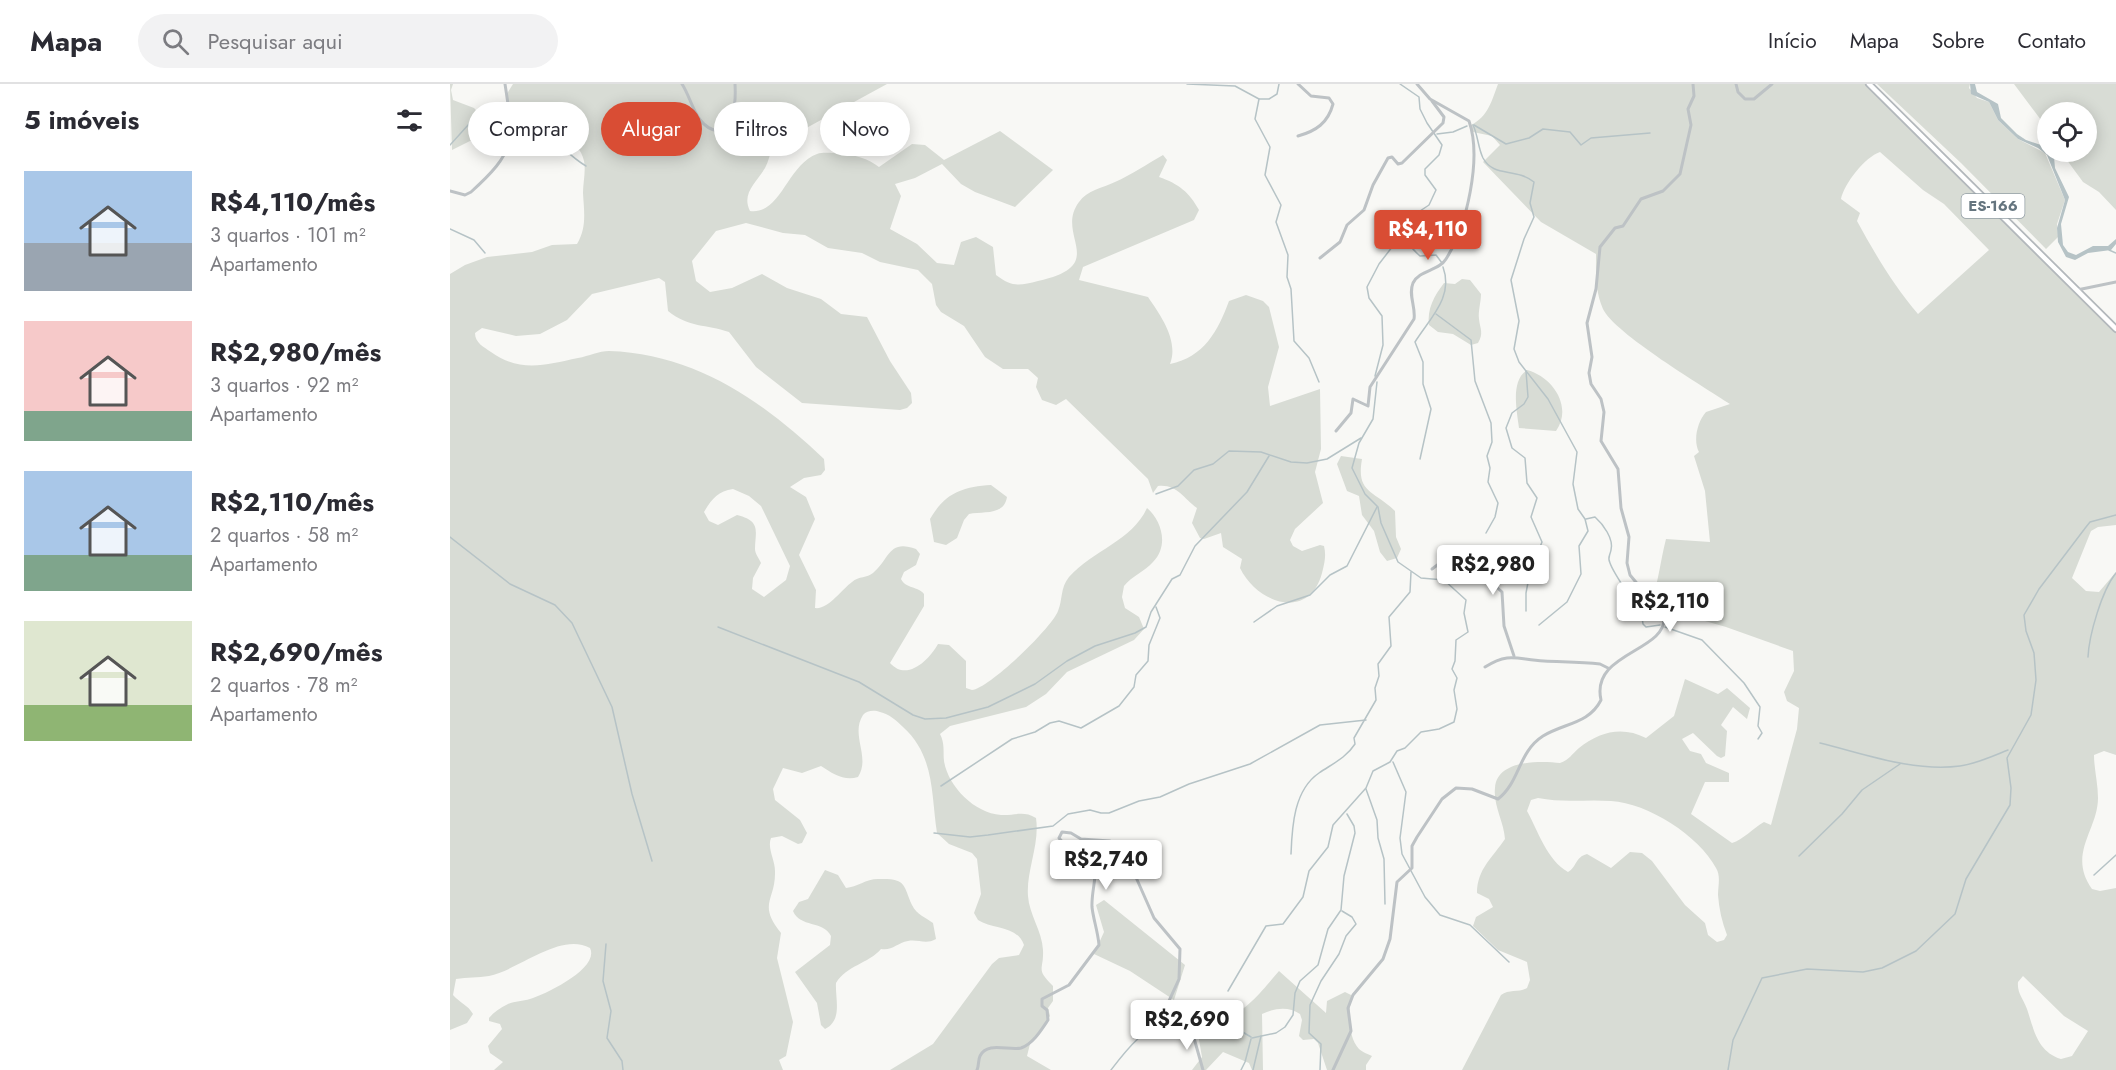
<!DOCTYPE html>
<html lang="pt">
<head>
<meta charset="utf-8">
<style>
  body { margin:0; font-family:Jost,sans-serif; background:#f2f2f3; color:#2b2b33; height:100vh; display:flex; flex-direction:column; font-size:22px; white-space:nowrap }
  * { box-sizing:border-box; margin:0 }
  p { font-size:20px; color:#7c7c81 }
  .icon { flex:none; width:33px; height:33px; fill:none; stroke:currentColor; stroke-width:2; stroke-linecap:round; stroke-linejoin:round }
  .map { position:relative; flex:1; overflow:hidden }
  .panel { display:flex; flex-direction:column; background:#fff; width:450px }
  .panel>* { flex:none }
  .guide { position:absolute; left:18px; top:18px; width:570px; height:54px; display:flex; gap:12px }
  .tools { position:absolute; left:1587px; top:18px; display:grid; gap:12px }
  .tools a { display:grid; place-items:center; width:60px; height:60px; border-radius:50%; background:#fff; box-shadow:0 3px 15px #0003; font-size:30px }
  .price { position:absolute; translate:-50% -51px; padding:0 14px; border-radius:6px; background:#fff; color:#222; font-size:20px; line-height:39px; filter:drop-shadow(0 2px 3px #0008) }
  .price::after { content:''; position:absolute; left:50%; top:36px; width:18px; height:14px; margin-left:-9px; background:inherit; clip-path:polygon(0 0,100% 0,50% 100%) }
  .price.active { background:#d94d34; color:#fff }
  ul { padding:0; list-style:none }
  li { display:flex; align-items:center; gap:18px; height:150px; padding:0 24px }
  li span { display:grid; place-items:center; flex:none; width:168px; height:120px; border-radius:0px; color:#555 }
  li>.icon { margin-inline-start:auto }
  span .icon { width:72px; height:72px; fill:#fffc; stroke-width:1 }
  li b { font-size:26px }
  h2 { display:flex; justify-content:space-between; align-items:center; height:72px; padding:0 24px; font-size:26px }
  .tag { padding:0 21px; border-radius:27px; background:#fff; box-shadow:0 3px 15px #0003; font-size:21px; line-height:54px }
  .tag.active { background:#d94d34; color:#fff }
  header { display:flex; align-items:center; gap:36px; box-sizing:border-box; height:84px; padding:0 30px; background:#fff; border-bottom:2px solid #e1e1e2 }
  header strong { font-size:28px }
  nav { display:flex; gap:33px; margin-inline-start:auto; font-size:21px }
  .search { width:420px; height:54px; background:#f2f2f3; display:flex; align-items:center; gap:15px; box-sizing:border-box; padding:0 21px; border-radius:33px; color:#7c7c81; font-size:22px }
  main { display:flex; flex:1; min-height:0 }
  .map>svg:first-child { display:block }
</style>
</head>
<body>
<header>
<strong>Mapa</strong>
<div class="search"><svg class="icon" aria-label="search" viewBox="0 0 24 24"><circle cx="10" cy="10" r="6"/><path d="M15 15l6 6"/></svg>Pesquisar aqui</div>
<nav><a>Início</a><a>Mapa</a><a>Sobre</a><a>Contato</a></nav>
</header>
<main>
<section class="panel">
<h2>5 imóveis<svg class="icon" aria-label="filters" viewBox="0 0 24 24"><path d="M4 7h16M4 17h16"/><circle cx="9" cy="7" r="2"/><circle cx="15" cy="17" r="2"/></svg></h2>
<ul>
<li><span style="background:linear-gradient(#a9c7e8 60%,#9aa5b1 0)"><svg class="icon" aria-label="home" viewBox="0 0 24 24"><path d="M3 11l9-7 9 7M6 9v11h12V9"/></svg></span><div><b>R$4,110/mês</b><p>3 quartos · 101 m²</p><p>Apartamento</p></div></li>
<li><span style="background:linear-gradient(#f6c9c9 75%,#7fa58c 0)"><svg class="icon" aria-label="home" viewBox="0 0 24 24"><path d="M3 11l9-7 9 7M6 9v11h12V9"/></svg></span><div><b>R$2,980/mês</b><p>3 quartos · 92 m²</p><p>Apartamento</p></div></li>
<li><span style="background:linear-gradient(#a9c7e8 70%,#7fa58c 0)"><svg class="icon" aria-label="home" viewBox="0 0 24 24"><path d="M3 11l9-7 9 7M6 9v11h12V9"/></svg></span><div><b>R$2,110/mês</b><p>2 quartos · 58 m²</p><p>Apartamento</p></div></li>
<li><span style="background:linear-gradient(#dfe7d0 70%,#8fb573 0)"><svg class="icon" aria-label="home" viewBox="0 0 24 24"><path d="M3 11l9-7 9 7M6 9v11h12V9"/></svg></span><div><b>R$2,690/mês</b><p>2 quartos · 78 m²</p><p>Apartamento</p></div></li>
</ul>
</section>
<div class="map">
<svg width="1666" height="986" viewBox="0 0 1666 986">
  <rect width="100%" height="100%" fill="#f8f8f5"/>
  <g fill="#d8dcd5" fill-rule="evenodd">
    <path d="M 0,0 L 3,0 L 1,6 L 3,16 L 24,24 L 37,38 L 34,50 L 2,66 Z"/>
    <path d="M 63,0 L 437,0 L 349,48 L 343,54 L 324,60 C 320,68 319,77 315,84 C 307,98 291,109 300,127 C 331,131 337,81 367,70 C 373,68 383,69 390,70 C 403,70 419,75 429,83 L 462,60 L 475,61 L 494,76 L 550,47 L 603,86 L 565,123 L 525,108 L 511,100 L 492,80 L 465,94 L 445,100 L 451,112 L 440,145 L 467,160 L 487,179 L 504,181 L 511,158 L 526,153 L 543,163 L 546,191 C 562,203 569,202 588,197 C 661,181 604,151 629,118 C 637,106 653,104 665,98 C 681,91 697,80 713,71 L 717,76 L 709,93 C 729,100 739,108 749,126 L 744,136 L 633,183 L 629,196 L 698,213 C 711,232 729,257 720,280 C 754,273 768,247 779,217 L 796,211 L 813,217 L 819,223 L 829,263 L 818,303 L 820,322 L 870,305 L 871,365 L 865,388 L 873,419 L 845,445 L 840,456 L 843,462 L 852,467 L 870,461 L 874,462 C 876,470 875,477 873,485 C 862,538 808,521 790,484 L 792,475 L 773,463 L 771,449 L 754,455 L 750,454 L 742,439 L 747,424 C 733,414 727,400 708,402 L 703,409 L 698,395 L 616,315 L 606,321 L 592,316 L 586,303 L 588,294 L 578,285 L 553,285 L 535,273 L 514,242 L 491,228 L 486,221 L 482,200 L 468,186 L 430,178 L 412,169 L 378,164 L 355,151 L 333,149 L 296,139 L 266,147 L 242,177 L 246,197 L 260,208 L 282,204 L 312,190 L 337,204 L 371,215 L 391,230 L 417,233 L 440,277 L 461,309 L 462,319 L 457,324 L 450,326 L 352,319 L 306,283 L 279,248 C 256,240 239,244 218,227 L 215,198 L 209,194 L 142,210 L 117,236 L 90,250 L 66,252 L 32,244 L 25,249 C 25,259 34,263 41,268 C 71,289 95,281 128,274 C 139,272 149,267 159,267 C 246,270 313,317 374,375 L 375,386 L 371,391 L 354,394 L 340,403 L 356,413 L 365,435 L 349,471 L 366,506 L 365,524 C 378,526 392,505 402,498 C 409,492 417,494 423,489 C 440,475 438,455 466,465 L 470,470 L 466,481 L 454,488 L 451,495 C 456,505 468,502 474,510 L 474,522 L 440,579 C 457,598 479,576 488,560 L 499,561 L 516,577 L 516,604 L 522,606 C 538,605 601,545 608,527 C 613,515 610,504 619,493 C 643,466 682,457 697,424 C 712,437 719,462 703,478 C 695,487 682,492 674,502 L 672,513 L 675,524 L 689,533 L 694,545 L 684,556 L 617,588 L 596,610 L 576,623 L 500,642 L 490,650 C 495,660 493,667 494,677 C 498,702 524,729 551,731 C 564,732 573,726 586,734 C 590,760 576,787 578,812 C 579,830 592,847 593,866 C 594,887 585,884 603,902 L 603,917 L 598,924 L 600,932 L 580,960 L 577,972 L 601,986 L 440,986 L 483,960 L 542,880 L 549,874 L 569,871 L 574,861 C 567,841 543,846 528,836 L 524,829 L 531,810 L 527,775 L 522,769 L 499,760 L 487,749 C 481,710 485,672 453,643 C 446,636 439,630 430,628 C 425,626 417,626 413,631 C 400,651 421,673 408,693 C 394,697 383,690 371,682 L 352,689 L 333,684 L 323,705 L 325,716 L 350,736 L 357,749 L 352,759 L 348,760 L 332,752 L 321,754 C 317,764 325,776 325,787 C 326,817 307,819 331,849 L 327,874 L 343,938 L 336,972 L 329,976 L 333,986 L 44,986 L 53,978 L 40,969 L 38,962 L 52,945 L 50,940 L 39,937 L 39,934 C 44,928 50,924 58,920 C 65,917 73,917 80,915 C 96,910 150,884 140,864 C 110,848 69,886 39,892 C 28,894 17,893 6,895 L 3,911 C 10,919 18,921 23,930 L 17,939 L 0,946 L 0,190 L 15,181 L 37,173 L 82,168 L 102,161 L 127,160 C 137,143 134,128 133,109 C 133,99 136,87 134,77 C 129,51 99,55 81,45 C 72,39 65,29 58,21 L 58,8 ZM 283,405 L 299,412 L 311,422 L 340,482 L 336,496 L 314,513 L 302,505 L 303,494 L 311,479 C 309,474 305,470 305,465 C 305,448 312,437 287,431 L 268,441 L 259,437 L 254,428 C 261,416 268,407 283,405 Z"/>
    <path d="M 1048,0 L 1419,0 L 1507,82 L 1666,248 L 1666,441 L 1648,443 L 1641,447 L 1622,494 L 1636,507 L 1649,508 L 1666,488 L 1666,671 L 1654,667 L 1644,671 C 1644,685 1648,699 1648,714 C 1648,746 1617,770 1642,805 L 1650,807 L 1666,804 L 1666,986 L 1012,986 L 1051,911 C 1059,905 1069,909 1077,904 L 1080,896 L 1077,878 L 1048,866 L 1023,842 L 1026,833 L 1043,823 L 1039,815 L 1027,809 C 1027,785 1043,773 1055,755 C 1054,738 1043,721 1045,704 C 1047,675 1092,677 1110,679 C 1119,676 1122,670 1129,664 C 1150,647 1173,642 1196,654 L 1224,632 L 1235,595 L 1268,610 L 1277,604 L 1300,624 L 1297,635 L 1283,623 L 1271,641 L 1277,647 L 1275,672 L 1271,674 L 1267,672 L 1243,649 L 1232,655 L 1240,667 L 1251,670 L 1256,679 L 1279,689 L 1279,698 L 1255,698 L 1241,730 L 1282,759 C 1293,756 1303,744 1314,738 L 1321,741 L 1347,645 L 1349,624 L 1337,617 L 1334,608 L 1344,587 L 1343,567 L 1276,543 L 1234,531 L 1221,533 L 1199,524 C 1208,503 1210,478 1216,455 L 1260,458 L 1255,407 L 1244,372 L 1249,368 C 1243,357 1247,338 1256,328 L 1280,320 C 1254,303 1164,249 1153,225 C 1145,207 1146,189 1146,170 L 1091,138 L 1033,78 L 1050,61 L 1042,52 L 1023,48 L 1021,41 C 1038,33 1042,16 1048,0 ZM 1430,68 L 1473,106 L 1494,120 L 1539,166 L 1468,230 C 1444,202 1425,170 1407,137 L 1410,129 L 1391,115 C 1394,100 1415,73 1430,68 ZM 1088,714 C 1113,719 1137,715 1161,717 C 1198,719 1249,752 1266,784 C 1271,792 1268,802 1268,811 C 1269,825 1272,838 1277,851 L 1274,856 L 1267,858 L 1258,851 L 1255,839 L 1235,821 L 1202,777 L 1192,769 L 1180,768 L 1161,784 L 1137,770 C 1125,773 1127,783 1118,788 C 1097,776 1088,747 1077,727 L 1081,716 ZM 1573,892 L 1614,932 L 1638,947 L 1622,972 L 1611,975 C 1587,967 1584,946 1577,925 C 1573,914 1567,909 1568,898 Z"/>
    <path d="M 1427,0 L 1520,0 L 1519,4 L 1527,14 L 1539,18 L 1548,36 L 1568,55 L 1595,69 L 1615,116 L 1607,140 L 1608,153 L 1596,165 L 1511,79 Z"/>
    <path d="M 1564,0 L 1666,0 L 1666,126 L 1649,108 L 1633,98 L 1611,68 L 1636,68 L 1636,28 L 1598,28 L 1597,44 Z"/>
    <path d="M 1012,195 L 1020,196 L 1031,210 C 1031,218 1028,227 1029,235 C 1030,245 1034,249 1028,259 L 1021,261 L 1003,250 L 988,248 L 979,241 C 977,225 984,212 994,199 L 1005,200 Z"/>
    <path d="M 1077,286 C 1103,293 1123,323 1106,347 L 1069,344 C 1067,327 1060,297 1077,286 Z"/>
    <path d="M 891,372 L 912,375 C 906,409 923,406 945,427 L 946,453 L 951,465 L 947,474 L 937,477 L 930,468 L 924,447 L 912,431 L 909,412 L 897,407 L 887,380 Z"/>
    <path d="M 541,401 L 557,413 C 554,432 533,427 519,430 L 514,436 L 507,454 L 496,461 L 484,458 L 480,435 C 495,409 512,403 541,401 Z"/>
    <path d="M 375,786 L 388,791 L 396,804 C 407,803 416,795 428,795 C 457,794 453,801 462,821 C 467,831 475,833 483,839 L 486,855 C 476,861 468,855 458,857 C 447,859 442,867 431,865 C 418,880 397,881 386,899 C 385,915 393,936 375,945 L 371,941 L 367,919 L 345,888 L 380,861 L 381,852 C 373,836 350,844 343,827 L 349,818 L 358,815 Z"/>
    <path d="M 654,816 L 735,881 L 724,916 L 680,887 L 644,870 L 654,848 L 646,821 Z"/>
    <path d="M 829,887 L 876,929 L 877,917 L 895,908 L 903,912 C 897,924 898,954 909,965 C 912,968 918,970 922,972 L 916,981 L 916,986 L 877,986 L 868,959 L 864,955 L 853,956 L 849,952 L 852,936 L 850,930 C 839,922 824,924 812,930 L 813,986 L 802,986 L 799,979 L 773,968 L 756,986 L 742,986 L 752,973 L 746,939 C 756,934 767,935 779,932 C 797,927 816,902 829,887 Z"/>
  </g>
  <path fill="#b6c3c6" d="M 1520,0 L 1525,0 L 1527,8 L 1548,20 L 1551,34 L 1567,50 L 1576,56 L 1591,61 L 1604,73 L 1605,84 L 1619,113 L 1611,140 L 1613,161 L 1618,168 L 1626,171 L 1643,162 L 1658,162 L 1666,155 L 1666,160 L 1661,166 L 1638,169 L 1625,176 L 1616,173 L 1608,158 L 1607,144 L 1615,116 L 1597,71 L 1588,64 L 1568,55 L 1548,36 L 1539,18 L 1521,10 Z"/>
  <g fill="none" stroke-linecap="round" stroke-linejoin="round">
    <g stroke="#b6c3c6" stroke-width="1.5">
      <path d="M 737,0 L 785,2 L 809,15 L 819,15 L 827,10 L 829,0"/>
      <path d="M 809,15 L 805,35 L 820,63 L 815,91 L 831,121 L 826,138 L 838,171 L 837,193 L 841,205 L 844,257 L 859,274 L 869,298"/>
      <path d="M 64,37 C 93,38 112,68 136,82"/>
      <path d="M 1023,41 C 1028,51 1028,64 1033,74 C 1044,94 1065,83 1084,98 L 1080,119 L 1084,133 L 1074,155 L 1061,196 L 1069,237 L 1064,265 L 1069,278 L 1098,315 L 1127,368 L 1123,400 L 1128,425 L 1135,435 L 1138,447 L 1129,462 L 1131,490 L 1117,518 L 1089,541"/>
      <path d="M 1024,41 L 1056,60 L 1079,54 L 1093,45 L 1120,48 L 1131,61 L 1141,54 L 1200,49"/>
      <path d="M 987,50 L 1003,48 L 1017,42"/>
      <path d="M 0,61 L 19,40 L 58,37"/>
      <path d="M 0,145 L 24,156 L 35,169"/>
      <path d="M 956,146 C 956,158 961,164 970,172 L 986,171 L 992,179"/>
      <path d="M 1659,166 L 1666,169"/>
      <path d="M 986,230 L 1021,256 L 1025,297 L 1041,339 L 1042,358 L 1037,372 L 1040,384 L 1038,398 L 1048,419 L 1045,433 L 1036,449"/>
      <path d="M 1076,287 L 1078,313 L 1074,320 L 1062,329 L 1056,344 L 1062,364 L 1075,374 L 1077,399 L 1087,414 L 1081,433 L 1092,458 L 1080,488 L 1076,509 L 1076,527"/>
      <path d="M 925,292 L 933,261 L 932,232 L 919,214 L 917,203 L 929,180 L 956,145 L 961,133 L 979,121 L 986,106 L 975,91 L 975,85 L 989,71 L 992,61 L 977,39 L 970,25 L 969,13 L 950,0"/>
      <path d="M 970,375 L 981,325 L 973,300 L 973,278 L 965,258 C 980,234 1004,213 993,183"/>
      <path d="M 706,410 L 728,402 L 744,386 L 763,380 L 779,367 L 811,368 L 841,378 L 857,379 L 877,375 L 911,354"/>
      <path d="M 1136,435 L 1145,433 C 1153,440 1164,455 1161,466 C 1160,472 1157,473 1160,479 C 1166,496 1192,525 1193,540 L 1196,543 L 1210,541"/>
      <path d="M 0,453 L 60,500 L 105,521 L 122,539 L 162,623 L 182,710 L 202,777"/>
      <path d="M 804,538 L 827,522 L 860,511 L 880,491 L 897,482 L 927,423"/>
      <path d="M 268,543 L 409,598 L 463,631 L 475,635 L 496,634 L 538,623 L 585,600 L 617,577 L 645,562 L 685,549 L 696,543 L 701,528 L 722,495 L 730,491 L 745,462 L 797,408 L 819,372"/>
      <path d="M 1215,543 L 1252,556 L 1294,599 L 1310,623 L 1308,642 L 1312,649 L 1308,655"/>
      <path d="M 1638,573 C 1639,551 1652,506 1666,489"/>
      <path d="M 1370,659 C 1415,670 1463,688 1510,682 C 1526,680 1543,672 1558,666"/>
      <path d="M 943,678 L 956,708 L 950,754 L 952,770 L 975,813 L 990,831 L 1020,841 L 1059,878"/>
      <path d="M 491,702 L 562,655 L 585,648 L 600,639 L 609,637 L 631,644 L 669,622 L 684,603 L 686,591 L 698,577 L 699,561 L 710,534 L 706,523"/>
      <path d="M 916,705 L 927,736 L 928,754 L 934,775 L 935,820"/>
      <path d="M 484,749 L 520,753 L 538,751 L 603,742 L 618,730 L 640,726 L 651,729 L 659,729 L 689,717 L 710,713 L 739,700 L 800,680 L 870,641 L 916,636"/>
      <path d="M 841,770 C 842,742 844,706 869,689 C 882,680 896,674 905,660 L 904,654 L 926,616 L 925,604 L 929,592 L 928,580 L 941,562 L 939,533 L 960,508 L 961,488"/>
      <path d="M 1349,772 L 1392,730 L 1412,706 L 1450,680"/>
      <path d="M 1644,791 L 1666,771"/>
      <path d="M 156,860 L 153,897 L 161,927 L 157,954 L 172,977 L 173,986"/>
      <path d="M 778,907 L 816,842 L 833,840 L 853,813 L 859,787 L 878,763 L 883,741 L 916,704 L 923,687 L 940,678 L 947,667 L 955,664 L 971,648 L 989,645 L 1004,638 L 1007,625 L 1004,606 L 1007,594 L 1002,585 L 1005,577 L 1006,556 L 1018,548 L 1014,529 L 1016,516 L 994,496 L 971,494 L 948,478 L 931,439 L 928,423 L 915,410 L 902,384 L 909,359 L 923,335 L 927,298"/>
      <path d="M 730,939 L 774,937 L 801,953"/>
      <path d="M 802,954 L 826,949 L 835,943 L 843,931 L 845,909 L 850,897 L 868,881 L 878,845 L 891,826 L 894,792 L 905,749 L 904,742 L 897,730"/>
      <path d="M 661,986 C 674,969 697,938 721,939"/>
      <path d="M 791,986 L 795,978 L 801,955"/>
      <path d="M 803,986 L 811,952"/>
      <path d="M 870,986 L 871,960 L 859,949 L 860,921 L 871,897 L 889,870 L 896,852 L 906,840 L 902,833 L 892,827"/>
      <path d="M 1278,986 L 1283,956 L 1312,894 L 1357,885 L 1413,888 L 1432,884 L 1466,867 L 1505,830 L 1516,795 L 1560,721 L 1561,704 L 1557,674 L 1581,631 L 1586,596 L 1584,569 L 1576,547 L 1574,531 L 1589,505 L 1636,443 L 1640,438 L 1666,431"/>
    </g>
    <g stroke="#b3b8bc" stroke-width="8">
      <path id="primary" d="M 1419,0 L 1666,245"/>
    </g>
    <g stroke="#bdc2c5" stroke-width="3">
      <path d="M 232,0 C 243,17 245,43 268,47 C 285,38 286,18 285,0"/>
      <path d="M 1286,0 L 1288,8 L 1295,15 L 1304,15 L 1322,0"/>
      <path d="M 848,52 C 866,47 878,39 883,20 L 879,14 L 861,12 L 848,0"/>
      <path d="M 0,107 L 15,111 L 21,108 C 66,67 64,58 55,0"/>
      <path d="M 870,174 L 890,158 L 897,141 L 914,126 L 923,101 L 938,74 L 942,73 L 948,80 L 952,79 L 993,39 L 994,33 L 982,17"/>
      <path d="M 1627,206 L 1666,198"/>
      <path d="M 886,347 L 901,329 L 903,315 L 918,322 L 920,303 L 964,235 C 966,223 958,211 963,199 C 969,186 989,187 996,175 C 1017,142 1032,74 1019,37 L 980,15 L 967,0"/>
      <path d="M 982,485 L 994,476 L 1019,478 L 1052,508 L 1054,542 L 1064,572"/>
      <path d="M 1035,583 C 1060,567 1068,576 1094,577 C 1113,578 1131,578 1150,580 L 1158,584"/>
      <path d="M 527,986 C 529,982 528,976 530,972 C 537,957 559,967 571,964 C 583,960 592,945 598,936 L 597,926 L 592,922 L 592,915 L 619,901 L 649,861 C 648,848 643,834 642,823 C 641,804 651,785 640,767 L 614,760 L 609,754 L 612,748 L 621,749 L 631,755 L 660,757 L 673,764 L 704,834 L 730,865 L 729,895 L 718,919 L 718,927 L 729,943 L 742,947 L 753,986"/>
      <path d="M 883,986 L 901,947 L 898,924 L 903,911 L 933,875 L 940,855 L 947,798 L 962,784 L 962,762 L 967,753 L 992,715 L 1006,704 L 1022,705 L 1048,715 C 1070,698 1068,668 1093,652 C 1114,639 1139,640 1151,616 C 1140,568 1218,568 1214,532 L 1180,491 L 1177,479 L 1179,453 L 1171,424 L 1168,385 L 1151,357 L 1154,328 L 1151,315 L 1141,300 L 1139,289 L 1142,273 L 1137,239 L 1146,205 L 1150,163 L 1165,144 L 1173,142 L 1191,115 L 1213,107 L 1230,90 L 1241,41 L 1238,25 L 1244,12 L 1243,0"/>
    </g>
    <use href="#primary" stroke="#fff" stroke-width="4.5"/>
  </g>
  <g text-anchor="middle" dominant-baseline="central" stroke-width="6" stroke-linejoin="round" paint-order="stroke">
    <rect fill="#fff" stroke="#939ea5" stroke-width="1.5" x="1511.5" y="110" width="63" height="24" rx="4.5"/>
    <g font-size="15" font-weight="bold" fill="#65757f">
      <text x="1543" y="122">ES-166</text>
    </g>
  </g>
</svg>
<div class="tools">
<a><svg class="icon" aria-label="locate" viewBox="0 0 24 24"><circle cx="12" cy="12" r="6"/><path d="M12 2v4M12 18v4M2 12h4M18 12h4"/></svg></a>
</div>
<b class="price active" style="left:978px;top:177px">R$4,110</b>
<b class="price" style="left:1043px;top:512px">R$2,980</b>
<b class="price" style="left:1220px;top:549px">R$2,110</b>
<b class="price" style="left:656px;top:807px">R$2,740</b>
<b class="price" style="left:737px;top:967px">R$2,690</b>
<div class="guide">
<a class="tag">Comprar</a>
<a class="tag active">Alugar</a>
<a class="tag">Filtros</a>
<a class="tag">Novo</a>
</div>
</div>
</main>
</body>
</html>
